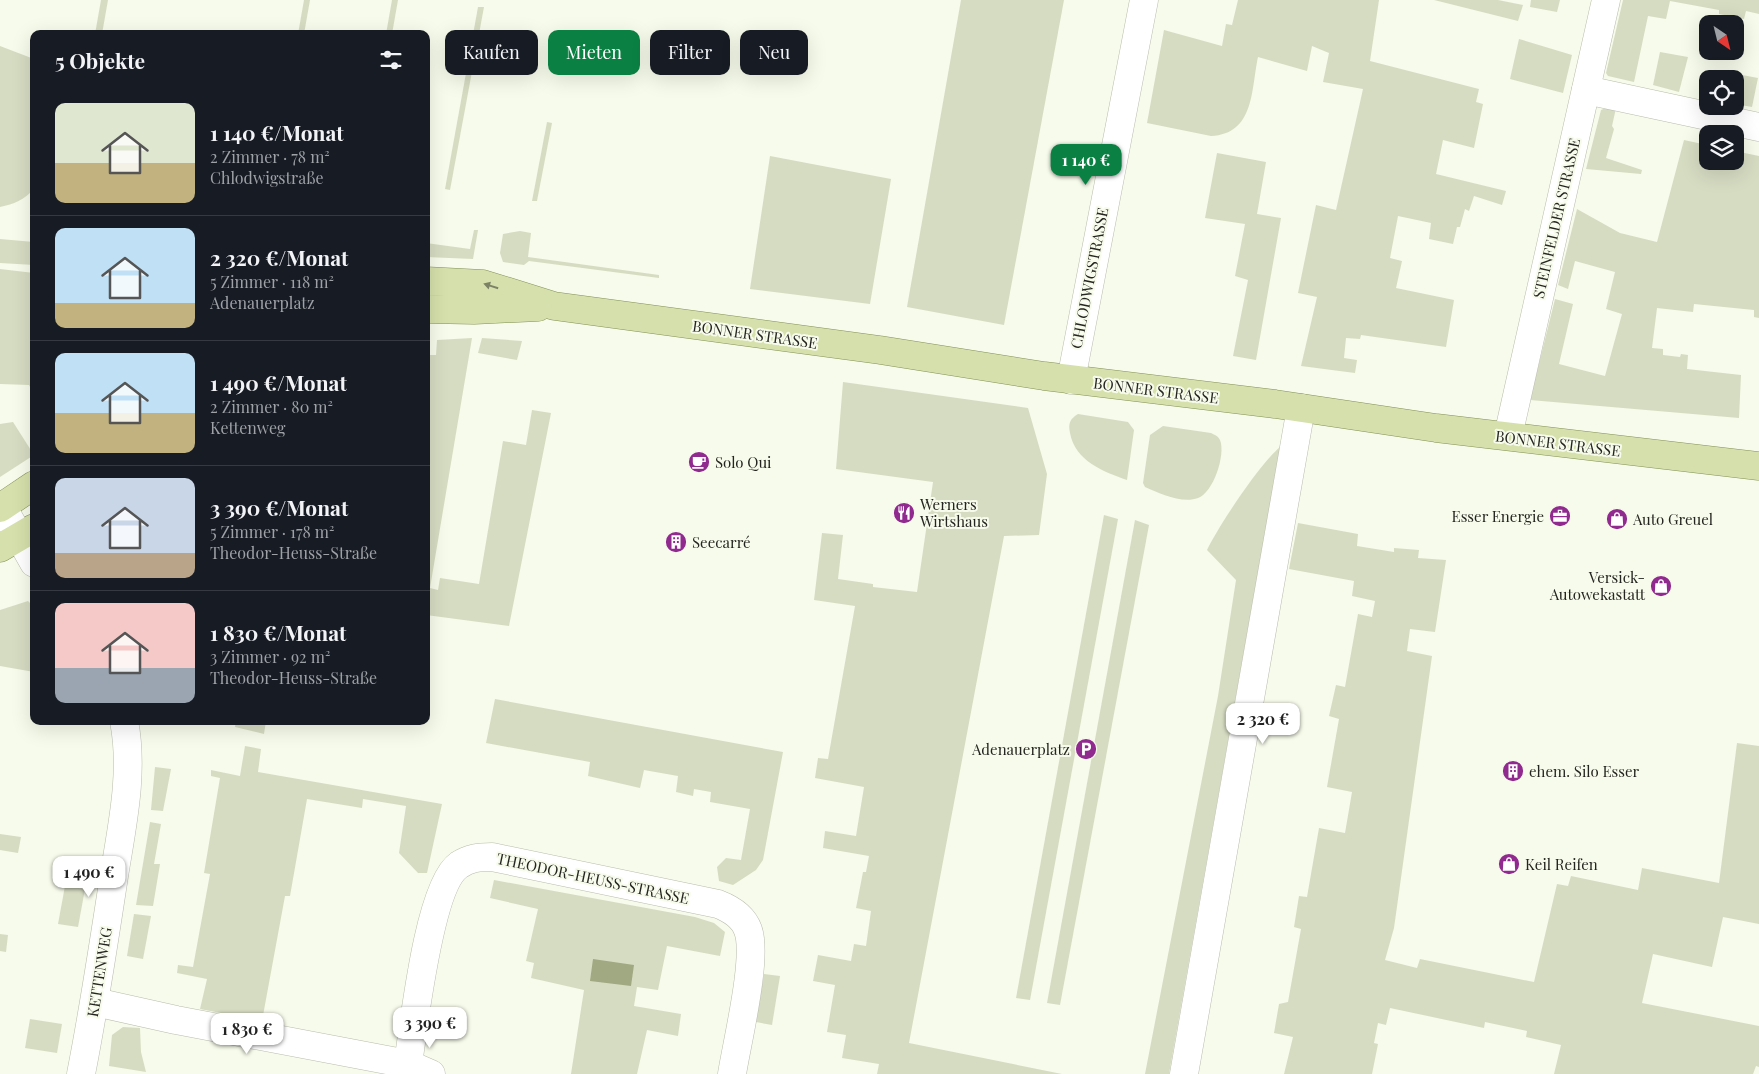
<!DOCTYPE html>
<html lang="de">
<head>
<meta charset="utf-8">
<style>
  body { margin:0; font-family:"Playfair Display",serif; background:#20242c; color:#f1f3f6; height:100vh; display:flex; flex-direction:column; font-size:19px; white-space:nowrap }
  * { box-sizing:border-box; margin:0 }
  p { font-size:16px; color:#9ea1a6 }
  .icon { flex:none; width:28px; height:28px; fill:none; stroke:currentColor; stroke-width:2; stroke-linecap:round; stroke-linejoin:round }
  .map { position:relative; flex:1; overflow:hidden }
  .side { position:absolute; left:30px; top:30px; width:400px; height:695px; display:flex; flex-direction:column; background:#171b24; border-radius:10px; box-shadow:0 5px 20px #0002 }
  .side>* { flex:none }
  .top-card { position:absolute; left:445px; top:30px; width:475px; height:45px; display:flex; gap:10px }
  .needle { width:32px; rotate:145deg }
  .fabs { position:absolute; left:1699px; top:15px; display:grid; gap:10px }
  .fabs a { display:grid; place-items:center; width:45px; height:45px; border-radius:10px; background:#171b24; box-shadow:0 5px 20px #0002; font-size:25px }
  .price { position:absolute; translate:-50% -42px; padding:0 11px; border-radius:10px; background:#fff; color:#222; font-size:16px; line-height:32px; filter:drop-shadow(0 1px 2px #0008) }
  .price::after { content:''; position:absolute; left:50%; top:30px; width:15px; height:11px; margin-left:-8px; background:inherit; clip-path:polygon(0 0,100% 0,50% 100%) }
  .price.current { background:#0b8043; color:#fff }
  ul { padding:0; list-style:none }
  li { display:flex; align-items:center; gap:15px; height:125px; padding:0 25px }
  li+li { border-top:1px solid #363941 }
  li span { display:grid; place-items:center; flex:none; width:140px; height:100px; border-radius:10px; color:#555 }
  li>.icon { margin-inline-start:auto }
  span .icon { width:60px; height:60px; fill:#fffc; stroke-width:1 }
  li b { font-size:21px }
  h2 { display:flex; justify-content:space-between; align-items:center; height:60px; padding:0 25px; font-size:21px }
  .chip { padding:0 18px; border-radius:10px; background:#171b24; box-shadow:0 5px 20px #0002; font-size:18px; line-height:45px }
  .chip.current { background:#0b8043; color:#fff }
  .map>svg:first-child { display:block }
</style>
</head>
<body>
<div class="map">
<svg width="1759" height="1074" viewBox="0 0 1759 1074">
  <rect width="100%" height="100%" fill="#f7fbeb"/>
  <g fill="#d6dcc2">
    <path d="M 101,0 L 108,0 L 102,34 L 95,34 Z"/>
    <path d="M 304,0 L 310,0 L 304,34 L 298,34 Z"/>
    <path d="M 392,0 L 398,0 L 392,34 L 386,34 Z"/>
    <path d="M 961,0 L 1064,0 L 1004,325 L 907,307 Z"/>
    <path d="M 1238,0 L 1379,0 L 1370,61 L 1479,89 L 1476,102 L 1483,104 L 1474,148 L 1443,140 L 1436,174 L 1506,191 L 1502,205 L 1474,196 L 1469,211 L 1465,209 L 1460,227 L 1457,227 L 1453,244 L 1429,239 L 1431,223 L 1398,216 L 1390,258 L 1402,261 L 1396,288 L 1454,300 L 1446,347 L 1361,335 L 1360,339 L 1346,338 L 1344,358 L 1357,360 L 1355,373 L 1301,366 L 1317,297 L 1298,293 L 1316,205 L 1336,210 L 1363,89 L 1323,82 L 1329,53 L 1312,46 L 1307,71 L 1258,57 C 1251,89 1255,134 1211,136 L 1147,123 L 1164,30 L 1222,46 L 1226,24 L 1232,25 Z"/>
    <path d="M 1434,0 L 1498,0 L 1523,5 L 1518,21 Z"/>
    <path d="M 1531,0 L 1560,0 L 1557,12 L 1530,7 Z"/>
    <path d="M 1623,0 L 1759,0 L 1759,14 L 1746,11 L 1744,19 L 1719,14 L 1719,10 L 1670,1 L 1666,19 L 1648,16 L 1634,82 L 1608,76 L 1606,73 Z"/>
    <path d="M 478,7 L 484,7 L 450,190 L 445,189 Z"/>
    <path d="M 1519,39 L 1572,55 L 1563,93 L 1510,79 Z"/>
    <path d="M 0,46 L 34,59 L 34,189 C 24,200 14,204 0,207 Z"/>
    <path d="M 1660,52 L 1688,57 L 1679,92 L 1653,85 Z"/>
    <path d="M 1721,71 L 1758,78 L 1752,107 L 1735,104 L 1735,79 L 1720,79 Z"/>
    <path d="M 1608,107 L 1616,108 L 1612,126 L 1614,129 L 1606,158 L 1642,170 L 1641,174 L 1586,169 L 1601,110 Z"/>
    <path d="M 547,122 L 552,123 L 537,201 L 532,201 Z"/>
    <path d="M 1684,140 L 1707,145 L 1708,161 L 1735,161 L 1735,151 L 1759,156 L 1759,318 L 1754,317 L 1754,310 L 1694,304 L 1693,312 L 1657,308 L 1652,348 L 1663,349 L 1663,355 L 1680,357 L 1681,354 L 1688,355 L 1687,369 L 1741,375 L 1739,418 L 1530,400 L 1555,299 L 1573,304 L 1559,364 L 1605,376 L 1622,314 L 1606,309 L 1615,272 L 1575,261 L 1568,289 L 1558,285 L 1577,209 L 1620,233 L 1657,242 Z"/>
    <path d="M 1217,153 L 1266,162 L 1257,214 L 1281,218 L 1256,360 L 1233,356 L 1248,280 L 1235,276 L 1245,224 L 1205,218 Z"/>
    <path d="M 770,156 L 891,179 L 870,304 L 750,289 Z"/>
    <path d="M 474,230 L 478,230 L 473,259 L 426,257 L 426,243 L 470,249 Z"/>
    <path d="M 520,231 L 531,233 L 528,257 L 659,275 L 659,278 L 529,261 L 524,265 L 503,262 L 500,253 L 503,234 Z"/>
    <path d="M 0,239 L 34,242 L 34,265 L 0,263 Z"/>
    <path d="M 0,269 L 34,273 L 34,394 L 29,385 L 0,384 Z"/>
    <path d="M 472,338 L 430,588 L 438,590 L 440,578 L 479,584 L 503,441 L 526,445 L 532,410 L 551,413 L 509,626 L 426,615 L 426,374 L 429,355 L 436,355 L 437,340 Z"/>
    <path d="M 482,338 L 522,341 L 517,360 L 478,353 Z"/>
    <path d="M 843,382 L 1028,408 L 1047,474 L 1039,535 L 1004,536 L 909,1043 L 1062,1074 L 877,1074 L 879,1064 L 842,1058 L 846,1035 L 827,1032 L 835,985 L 813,981 L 818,955 L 851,961 L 854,944 L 866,946 L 871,911 L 856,908 L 863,872 L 866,872 L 869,856 L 823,848 L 825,831 L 856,836 L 864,787 L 815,778 L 818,758 L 828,759 L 855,606 L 814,600 L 822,533 L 843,535 L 838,579 L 873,584 L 873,587 L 917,592 L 933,482 L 836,469 Z"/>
    <path d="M 1078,414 L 1128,422 L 1134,430 L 1127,480 C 1104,472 1075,461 1070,433 C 1068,423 1070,419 1078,414 Z"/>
    <path d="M 13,422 L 34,455 L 0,477 L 0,424 Z"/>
    <path d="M 1163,426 L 1211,433 C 1215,435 1218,436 1220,440 C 1226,455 1213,493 1198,498 C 1182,504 1159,493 1145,487 L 1143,483 L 1150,435 Z"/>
    <path d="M 1280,447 L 1169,1074 L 1145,1074 L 1218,696 L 1236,580 L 1207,550 C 1219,525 1260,464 1280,447 Z"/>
    <path d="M 1104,515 L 1118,519 L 1030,1000 L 1016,998 Z"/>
    <path d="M 1135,520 L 1149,525 L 1060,1005 L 1047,1003 Z"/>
    <path d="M 1298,523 L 1358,534 L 1357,546 L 1394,552 L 1394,548 L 1419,550 L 1418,558 L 1446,560 L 1435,632 L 1410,629 L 1407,651 L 1432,656 L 1394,928 L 1385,960 L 1417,968 L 1420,959 L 1534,982 L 1557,884 L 1568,886 L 1571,876 L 1638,890 L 1642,868 L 1719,883 L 1737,743 L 1759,746 L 1759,924 L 1723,917 L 1712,967 L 1653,954 L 1642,1003 L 1759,1026 L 1759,1067 L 1756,1066 L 1753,1074 L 1554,1074 L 1561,1045 L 1526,1037 L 1527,1031 L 1485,1022 L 1484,1028 L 1390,1008 L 1386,1025 L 1378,1023 L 1374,1043 L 1378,1044 L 1372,1074 L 1284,1074 L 1293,1037 L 1274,1033 L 1279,1004 L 1288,1002 L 1301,929 L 1294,927 L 1299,896 L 1307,897 L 1319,828 L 1345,833 L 1352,792 L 1327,787 L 1339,719 L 1329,716 L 1336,685 L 1345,687 L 1358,614 L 1372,617 L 1375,601 L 1352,596 L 1354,581 L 1289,569 Z"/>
    <path d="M 28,601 L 34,607 L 34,672 L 0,666 L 0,610 Z"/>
    <path d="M 495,699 L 783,752 L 763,860 L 756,870 L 733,885 L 719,881 L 717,867 L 726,858 L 741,860 L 750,809 L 710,802 L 711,792 L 694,789 L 693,796 L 676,792 L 678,776 L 644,770 L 640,788 L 588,776 L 590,762 L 486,743 Z"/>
    <path d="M 236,721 L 266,721 L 264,734 L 235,727 Z"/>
    <path d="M 245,746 L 261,749 L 258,772 L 442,804 L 427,873 L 418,873 L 399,853 L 406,806 L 363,799 L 362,808 L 307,799 L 290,896 L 285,896 L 262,1021 L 200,1009 L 207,979 L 177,973 L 178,965 L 193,967 L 210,874 L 204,873 L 220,778 L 211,776 L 211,770 L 240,776 Z"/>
    <path d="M 155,767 L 171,769 L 163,811 L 151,810 Z"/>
    <path d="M 150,822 L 161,824 L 154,864 L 160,864 L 153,906 L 136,905 Z"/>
    <path d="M 0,834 L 21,837 L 18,853 L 0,850 Z"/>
    <path d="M 494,880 L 695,917 L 714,923 L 725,932 L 720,956 L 667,946 L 658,990 L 637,987 L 634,1006 L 681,1014 L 678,1036 L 647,1030 L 637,1074 L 571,1074 L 584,990 L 531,978 L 534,963 L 526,961 L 538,909 L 490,898 Z"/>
    <path d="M 65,886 L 85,889 L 78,927 L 58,924 Z"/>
    <path d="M 134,914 L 151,916 L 143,959 L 127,956 Z"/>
    <path d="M 0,934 L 8,935 L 6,952 L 0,951 Z"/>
    <path d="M 764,974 L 780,976 L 772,1025 L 756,1022 Z"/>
    <path d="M 30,1019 L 62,1024 L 57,1053 L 25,1048 Z"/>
    <path d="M 123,1027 L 140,1028 L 141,1052 L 146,1072 L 109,1066 L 112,1035 Z"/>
  </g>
  <path fill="#a0a981" d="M 593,959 L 634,965 L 631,986 L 590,981 Z"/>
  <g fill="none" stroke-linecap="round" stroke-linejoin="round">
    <g stroke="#b9bcad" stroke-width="29">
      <g id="minor">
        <path d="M 1586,90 L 1759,127"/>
        <path d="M 1071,380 L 1144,0"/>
        <path d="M 1508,436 L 1606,0"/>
        <path d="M 2,506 L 34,563"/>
        <path d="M 95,1002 L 176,1020 L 408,1064 L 431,1074"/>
        <path d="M 408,1064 C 414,1025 429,885 459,865 C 469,858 479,857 492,857 L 718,904 C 731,909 743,916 748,930 C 758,957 737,1042 732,1074"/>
        <path d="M 81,1074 C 94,1008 104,942 114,876 C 122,826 134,772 124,721"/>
        <path d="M 1184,1074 L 1301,408"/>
      </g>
    </g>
    <g stroke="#859157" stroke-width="29">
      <g id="primary">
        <path d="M 426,281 L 483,284 L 554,306 L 880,350 L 1044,376 L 1275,404 L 1436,428 L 1759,466"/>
        <path d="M 426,309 L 474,310 L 538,307"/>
        <path d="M 0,508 L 34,485"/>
        <path d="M 0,548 L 34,528"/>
      </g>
    </g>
    <use href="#minor" stroke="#fff" stroke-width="28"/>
    <use href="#primary" stroke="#d5e0ac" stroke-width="28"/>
  </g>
  <defs><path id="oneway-solid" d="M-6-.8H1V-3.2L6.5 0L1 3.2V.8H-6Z" transform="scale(1.25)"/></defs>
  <use fill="#7c8266" href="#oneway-solid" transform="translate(491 286) rotate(-163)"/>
  <defs>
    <g id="cafe-disc" transform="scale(1.125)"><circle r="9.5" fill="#902a8f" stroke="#f7fbeb"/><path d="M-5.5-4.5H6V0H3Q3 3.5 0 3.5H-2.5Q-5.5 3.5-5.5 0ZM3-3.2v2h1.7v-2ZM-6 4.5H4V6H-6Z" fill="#fff"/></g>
    <g id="restaurant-disc" transform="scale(1.125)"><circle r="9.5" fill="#902a8f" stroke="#f7fbeb"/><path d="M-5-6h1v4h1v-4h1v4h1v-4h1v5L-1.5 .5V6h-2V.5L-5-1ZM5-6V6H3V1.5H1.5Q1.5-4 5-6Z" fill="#fff"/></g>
    <g id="office-disc" transform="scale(1.125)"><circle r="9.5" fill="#902a8f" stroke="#f7fbeb"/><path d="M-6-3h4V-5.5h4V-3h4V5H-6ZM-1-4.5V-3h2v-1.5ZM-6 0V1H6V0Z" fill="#fff"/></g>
    <g id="shop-disc" transform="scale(1.125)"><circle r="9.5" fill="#902a8f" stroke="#f7fbeb"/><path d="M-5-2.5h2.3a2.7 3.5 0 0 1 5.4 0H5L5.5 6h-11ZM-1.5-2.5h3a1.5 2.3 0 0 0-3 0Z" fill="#fff"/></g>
    <g id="building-disc" transform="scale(1.125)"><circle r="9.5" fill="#902a8f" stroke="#f7fbeb"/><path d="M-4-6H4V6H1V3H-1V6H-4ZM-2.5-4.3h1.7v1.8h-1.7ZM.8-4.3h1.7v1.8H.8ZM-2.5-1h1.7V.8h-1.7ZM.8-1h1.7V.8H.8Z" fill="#fff"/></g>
    <g id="parking-disc" transform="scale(1.125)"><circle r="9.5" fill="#902a8f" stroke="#f7fbeb"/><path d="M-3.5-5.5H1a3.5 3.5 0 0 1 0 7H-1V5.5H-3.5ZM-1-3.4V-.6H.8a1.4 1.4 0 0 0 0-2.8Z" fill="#fff"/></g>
  </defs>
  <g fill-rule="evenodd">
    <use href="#cafe-disc" x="699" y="462"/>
    <use href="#restaurant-disc" x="904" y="513"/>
    <use href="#office-disc" x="1560" y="516"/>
    <use href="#shop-disc" x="1617" y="519"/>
    <use href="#building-disc" x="676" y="542"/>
    <use href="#shop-disc" x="1661" y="586"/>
    <use href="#parking-disc" x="1086" y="749"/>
    <use href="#building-disc" x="1513" y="771"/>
    <use href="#shop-disc" x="1509" y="864"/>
  </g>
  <g text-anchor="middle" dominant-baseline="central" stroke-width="4" stroke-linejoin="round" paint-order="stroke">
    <g font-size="15" fill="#242520" stroke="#f7fbeb">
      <text transform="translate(1556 218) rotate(-77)">STEINFELDER STRASSE</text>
      <text transform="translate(1089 278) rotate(-79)">CHLODWIGSTRASSE</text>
      <text transform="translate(755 334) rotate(8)">BONNER STRASSE</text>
      <text transform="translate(1156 390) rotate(7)">BONNER STRASSE</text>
      <text transform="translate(1558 443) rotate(7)">BONNER STRASSE</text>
      <text transform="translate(593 878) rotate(12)">THEODOR-HEUSS-STRASSE</text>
      <text transform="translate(99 972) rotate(-81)">KETTENWEG</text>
    </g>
    <g font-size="15" fill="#242520" stroke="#f7fbeb" text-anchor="start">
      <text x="715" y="462">Solo Qui</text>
      <text x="920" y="504">Werners<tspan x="920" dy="17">Wirtshaus</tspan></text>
      <text x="1544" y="516" text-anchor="end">Esser Energie</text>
      <text x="1633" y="519">Auto Greuel</text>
      <text x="692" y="542">Seecarré</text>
      <text x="1645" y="577" text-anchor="end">Versick-<tspan x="1645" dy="17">Autowekastatt</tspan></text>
      <text x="1070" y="749" text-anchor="end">Adenauerplatz</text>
      <text x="1529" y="771">ehem. Silo Esser</text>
      <text x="1525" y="864">Keil Reifen</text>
    </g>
  </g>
</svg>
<div class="fabs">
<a><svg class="needle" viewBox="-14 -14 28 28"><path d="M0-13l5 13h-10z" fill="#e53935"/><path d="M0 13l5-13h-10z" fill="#9ea1a6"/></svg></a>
<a><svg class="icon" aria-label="locate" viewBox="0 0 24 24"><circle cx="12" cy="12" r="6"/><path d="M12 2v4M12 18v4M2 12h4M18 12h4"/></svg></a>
<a><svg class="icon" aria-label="layers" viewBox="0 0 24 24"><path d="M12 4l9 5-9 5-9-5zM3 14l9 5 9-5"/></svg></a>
</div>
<b class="price current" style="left:1086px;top:186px">1 140 €</b>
<b class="price" style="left:1263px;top:745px">2 320 €</b>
<b class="price" style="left:89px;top:898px">1 490 €</b>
<b class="price" style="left:430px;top:1049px">3 390 €</b>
<b class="price" style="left:247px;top:1055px">1 830 €</b>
<div class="top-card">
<a class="chip">Kaufen</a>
<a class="chip current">Mieten</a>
<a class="chip">Filter</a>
<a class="chip">Neu</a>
</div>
<section class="side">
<h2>5 Objekte<svg class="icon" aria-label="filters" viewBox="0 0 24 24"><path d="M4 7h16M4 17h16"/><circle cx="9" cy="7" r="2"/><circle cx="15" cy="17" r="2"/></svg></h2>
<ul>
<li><span style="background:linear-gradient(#dfe7d0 60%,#c2b280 0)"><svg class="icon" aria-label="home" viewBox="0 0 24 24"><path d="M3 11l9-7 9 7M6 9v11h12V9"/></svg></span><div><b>1 140 €/Monat</b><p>2 Zimmer · 78 m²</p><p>Chlodwigstraße</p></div></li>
<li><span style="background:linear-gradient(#bfe0f5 75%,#c2b280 0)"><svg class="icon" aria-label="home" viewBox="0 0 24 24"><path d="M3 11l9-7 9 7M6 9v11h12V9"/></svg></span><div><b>2 320 €/Monat</b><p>5 Zimmer · 118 m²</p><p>Adenauerplatz</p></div></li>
<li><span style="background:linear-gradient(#bfe0f5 60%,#c2b280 0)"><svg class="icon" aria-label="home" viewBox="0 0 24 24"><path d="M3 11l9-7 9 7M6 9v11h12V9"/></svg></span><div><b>1 490 €/Monat</b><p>2 Zimmer · 80 m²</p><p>Kettenweg</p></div></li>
<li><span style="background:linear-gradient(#c9d6e8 75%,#b9a48a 0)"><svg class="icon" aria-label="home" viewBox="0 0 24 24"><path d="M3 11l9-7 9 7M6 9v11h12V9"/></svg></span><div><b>3 390 €/Monat</b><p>5 Zimmer · 178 m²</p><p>Theodor-Heuss-Straße</p></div></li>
<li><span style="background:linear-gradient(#f6c9c9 65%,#9aa5b1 0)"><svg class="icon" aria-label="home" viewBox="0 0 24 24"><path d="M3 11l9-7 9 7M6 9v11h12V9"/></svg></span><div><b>1 830 €/Monat</b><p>3 Zimmer · 92 m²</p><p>Theodor-Heuss-Straße</p></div></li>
</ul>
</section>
</div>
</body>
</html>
